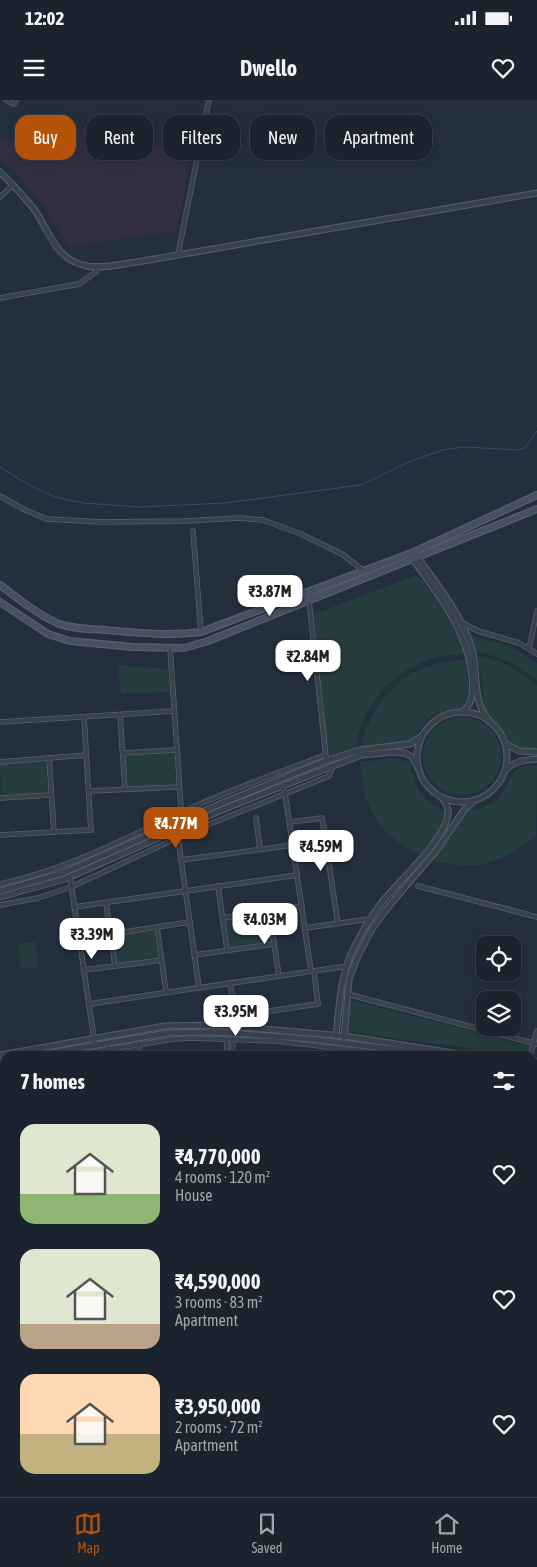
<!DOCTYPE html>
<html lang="en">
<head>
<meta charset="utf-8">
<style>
  body { margin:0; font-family:"Asap Condensed",sans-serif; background:#242b36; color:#f1f3f6; height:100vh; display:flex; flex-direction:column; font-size:19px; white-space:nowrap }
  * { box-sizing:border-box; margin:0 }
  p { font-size:16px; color:#a0a4aa }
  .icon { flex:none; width:28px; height:28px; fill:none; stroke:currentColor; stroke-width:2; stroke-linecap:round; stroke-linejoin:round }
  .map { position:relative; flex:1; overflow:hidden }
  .side { position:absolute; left:0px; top:951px; width:538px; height:446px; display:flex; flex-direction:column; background:#1b232e; border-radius:15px 15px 0 0; box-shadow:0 2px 12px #0003,0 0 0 1px #39404a }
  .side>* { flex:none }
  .banner { position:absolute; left:15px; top:15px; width:508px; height:45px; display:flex; gap:10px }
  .tools { position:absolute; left:476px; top:836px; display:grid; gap:10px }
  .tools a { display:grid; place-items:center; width:45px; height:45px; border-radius:10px; background:#1b232e; box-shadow:0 2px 12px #0003,0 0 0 1px #39404a; font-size:25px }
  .price { position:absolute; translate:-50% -42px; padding:0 11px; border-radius:10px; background:#fff; color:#222; font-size:16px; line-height:32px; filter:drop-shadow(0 1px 2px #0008) }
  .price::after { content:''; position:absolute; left:50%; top:30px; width:15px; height:11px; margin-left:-8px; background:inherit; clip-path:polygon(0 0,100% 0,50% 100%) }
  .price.on { background:#b45309; color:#fff }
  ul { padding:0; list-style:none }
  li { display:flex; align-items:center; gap:15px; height:125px; padding:0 20px }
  li span { display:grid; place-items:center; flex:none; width:140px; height:100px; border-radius:15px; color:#555 }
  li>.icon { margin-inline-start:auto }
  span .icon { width:60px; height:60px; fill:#fffc; stroke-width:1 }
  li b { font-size:21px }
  h2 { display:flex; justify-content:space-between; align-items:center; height:60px; padding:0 20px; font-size:21px }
  .chip { padding:0 18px; border-radius:15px; background:#1b232e; box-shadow:0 2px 12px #0003,0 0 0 1px #39404a; font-size:18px; line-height:45px }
  .chip.on { background:#b45309; color:#fff }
  .status { display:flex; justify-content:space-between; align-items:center; height:35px; padding:0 25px; background:#1b232e; direction:ltr }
  .status svg { height:14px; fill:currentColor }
  header { display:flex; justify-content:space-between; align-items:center; height:65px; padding:0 20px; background:#1b232e; font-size:22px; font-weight:700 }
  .dock { display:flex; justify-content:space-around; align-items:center; height:70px; border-top:1px solid #39404a; background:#1b232e; font-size:14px; color:#a0a4aa }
  .dock a { display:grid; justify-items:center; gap:2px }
  .dock .on { color:#b45309 }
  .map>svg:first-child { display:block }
</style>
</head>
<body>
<div class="status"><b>12:02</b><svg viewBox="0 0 49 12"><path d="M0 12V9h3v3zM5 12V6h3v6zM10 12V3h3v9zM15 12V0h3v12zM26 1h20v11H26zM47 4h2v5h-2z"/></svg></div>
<header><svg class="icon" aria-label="menu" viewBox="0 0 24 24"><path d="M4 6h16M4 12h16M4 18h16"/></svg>Dwello<svg class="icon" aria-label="heart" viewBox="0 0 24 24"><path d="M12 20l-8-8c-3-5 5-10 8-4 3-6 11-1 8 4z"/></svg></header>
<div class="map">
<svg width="537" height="1397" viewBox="0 0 537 1397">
  <rect width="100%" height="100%" fill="#242f3e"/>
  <path fill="#32303f" d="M 42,21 L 192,53 L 176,131 L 69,146 L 44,107 L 13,69 L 0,58 L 0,42 L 3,38 L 20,46 Z"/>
  <g fill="#263c3f">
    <path d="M 417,475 C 437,499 454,524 464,554 C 456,555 446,555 437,557 C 393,568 362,606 355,649 L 328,659 L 314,514 Z"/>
    <path d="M 468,533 C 478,540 490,540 502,544 C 515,548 527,556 537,564 L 537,580 C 518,565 499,556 475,551 Z"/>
    <path d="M 476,556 C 499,558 520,571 537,586 L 537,649 L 524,649 L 511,645 L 500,628 L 483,611 L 482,578 Z"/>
    <path d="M 460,560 L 465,560 C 467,570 474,603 462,607 C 452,611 442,610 432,616 C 422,622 419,635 409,642 L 361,648 C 368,615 389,584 419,570 C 432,564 447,562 460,560 Z"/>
    <path d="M 118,565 L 168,569 L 170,592 L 121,594 Z"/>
    <circle cx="462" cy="656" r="39"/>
    <path d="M 174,653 L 176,684 L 128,687 L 126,656 Z"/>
    <path d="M 394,658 L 410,662 C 416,691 420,698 446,712 L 440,729 L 420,755 C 376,732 365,710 360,662 Z"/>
    <path d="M 46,661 L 48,693 L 1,695 L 0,664 Z"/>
    <path d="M 537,666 L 536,737 C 522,746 500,761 484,764 C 468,767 449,764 433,761 L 466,711 C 484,709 499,702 507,685 C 510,680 512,672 518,669 C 523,665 531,666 537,666 Z"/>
    <path d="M 266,815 L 270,841 L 230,847 L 226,821 Z"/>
    <path d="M 154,831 L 158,857 L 118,863 L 114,836 Z"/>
    <path d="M 35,842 L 38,867 L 21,869 L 18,844 Z"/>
    <path d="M 350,900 L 529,946 L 527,956 L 502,956 L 468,948 L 348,932 Z"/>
    <path d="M 537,1385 L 537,1397 L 521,1397 L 523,1393 L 532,1392 L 533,1387 Z"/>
  </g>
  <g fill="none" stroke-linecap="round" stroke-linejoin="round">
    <path stroke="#394c67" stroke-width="1" d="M 0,367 L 27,384 L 55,397 L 83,403 L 139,407 L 225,403 L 361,385 L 411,361 L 443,350 L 464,347 L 516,350 L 525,348 L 537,331"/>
    <g stroke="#565f6c" stroke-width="5.5">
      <g id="minor">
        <path d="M 6,0 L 14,4 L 16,0"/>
        <path d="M 0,97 L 12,86"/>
        <path d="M 178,154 L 209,0"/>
        <path d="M 0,198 L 79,184 L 96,172 L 98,166"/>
        <path d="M 0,396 L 25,410 L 47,419 L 101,422 L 184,421 L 240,418 L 263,420 L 301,434 L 342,454 L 364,471"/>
        <path d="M 193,431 L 201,532"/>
        <path d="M 309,500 L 326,657"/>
        <path d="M 461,522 L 478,531 L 519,543 L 537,554"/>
        <path d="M 170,548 L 182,721"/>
        <path d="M 529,549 L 537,511"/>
        <path d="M 120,615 L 125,689"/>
        <path d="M 0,622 L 174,611"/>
        <path d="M 123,653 L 177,650"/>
        <path d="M 49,658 L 54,732"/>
        <path d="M 0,662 L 86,655"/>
        <path d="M 282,687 L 285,693 L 311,871"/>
        <path d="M 89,691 L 179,687"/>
        <path d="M 0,698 L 51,695"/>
        <path d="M 256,718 L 260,749"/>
        <path d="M 290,722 L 322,718 L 338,824"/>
        <path d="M 177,730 L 199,888"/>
        <path d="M 0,735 L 91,730 L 84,617"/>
        <path d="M 181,760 L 293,745"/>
        <path d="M 70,777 L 95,945"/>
        <path d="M 0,784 C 67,770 126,738 187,710 C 232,689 279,673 325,655"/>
        <path d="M 218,786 L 227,850"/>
        <path d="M 418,786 L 537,817"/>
        <path d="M 106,803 L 115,866"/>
        <path d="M 0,805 L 38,798 L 71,787 L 190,732 L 329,676 L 333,666"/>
        <path d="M 74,807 L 297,775"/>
        <path d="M 269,811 L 279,876"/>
        <path d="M 223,818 L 302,806"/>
        <path d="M 157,827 L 166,892"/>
        <path d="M 305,828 L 370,819"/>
        <path d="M 111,834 L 190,822"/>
        <path d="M 194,855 L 274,844"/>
        <path d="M 84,870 L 162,860"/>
        <path d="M 230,883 L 236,916 L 318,904 L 314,871"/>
        <path d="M 347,894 L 537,944"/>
        <path d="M 89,904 L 347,866"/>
        <path d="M 226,939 L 228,956"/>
        <path d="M 139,944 L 140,956"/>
        <path d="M 131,946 L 133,956"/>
        <path d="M 108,948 L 109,956"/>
        <path d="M 67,956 L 173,939 L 192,938 L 277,941 L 406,956"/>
        <path d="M 232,956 L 233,939"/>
        <path d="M 328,956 L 329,947"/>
        <path d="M 334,956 L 335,948"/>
        <path d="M 530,956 L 537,931"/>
        <path d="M 0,968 L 5,967"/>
        <path d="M 532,978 L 537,980"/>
        <path d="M 0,979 L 5,978"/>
        <path d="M 0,1005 L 5,1004"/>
        <path d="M 0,1021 L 5,1050"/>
        <path d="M 0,1090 L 5,1090"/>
        <path d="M 0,1117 L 5,1116"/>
        <path d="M 532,1149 L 537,1151"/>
        <path d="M 532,1172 L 537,1164"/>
        <path d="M 0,1177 L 5,1176"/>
        <path d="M 0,1180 L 5,1202"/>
        <path d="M 532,1213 L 537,1218"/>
        <path d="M 3,1255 L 5,1262"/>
        <path d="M 532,1257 L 537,1259"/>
        <path d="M 532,1303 L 537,1306"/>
        <path d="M 0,1320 L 5,1319"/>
        <path d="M 532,1324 L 537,1316"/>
        <path d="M 0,1344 L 5,1343"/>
        <path d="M 0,1361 L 5,1381"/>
        <path d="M 532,1376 L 537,1375"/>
        <path d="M 532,1380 L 537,1379"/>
        <path d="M 8,1392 L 9,1397"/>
        <path d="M 39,1392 L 40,1397"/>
        <path d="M 111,1392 L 112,1397"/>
        <path d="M 339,1392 L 358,1396 L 361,1392"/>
        <path d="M 63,1397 L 88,1392"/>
        <path d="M 411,1397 L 413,1392"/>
        <path d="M 466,1397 L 469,1392"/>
        <path d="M 488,1397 L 490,1392"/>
        <path d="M 493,1397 L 495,1392"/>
      </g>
    </g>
    <g stroke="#565f6c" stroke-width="7">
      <g id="tertiary">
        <path d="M 0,72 C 12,84 26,98 36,112 C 51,135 56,160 87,166 C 103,169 121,164 137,162 L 537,93"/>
        <path d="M 416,455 C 436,483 460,512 471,546 C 479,569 471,600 488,619"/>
        <path d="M 411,457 C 438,494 467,529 472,576 C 473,589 474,603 463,611"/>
        <circle cx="462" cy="657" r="45"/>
        <path d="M 506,644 L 519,651 L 537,652"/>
        <path d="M 506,670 C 514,661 525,660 537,659"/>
        <path d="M 0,791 L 63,773 L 220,704 L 323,662 L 360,650 L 410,644 L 422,636"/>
        <path d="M 0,797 L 65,779 L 224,709 L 361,655 L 394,652 L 405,653 L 412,657 L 417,666"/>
        <path d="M 336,936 C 339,909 340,880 351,854 C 359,836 370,818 382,802 C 399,781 444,741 448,715 C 449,708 446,703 442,698"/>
        <path d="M 344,938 L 349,879 L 357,858 L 372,829 L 389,806 L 436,751 L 464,710 L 473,702"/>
        <path d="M 0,955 L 165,926 L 218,925 L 344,936 L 472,956"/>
        <path d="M 32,956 L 167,933 L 215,932 L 311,939 L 448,956"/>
        <path d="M 0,962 L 5,961"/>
        <path d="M 532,967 L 537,968"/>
        <path d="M 532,973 L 537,974"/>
        <path d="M 532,1125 L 537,1117"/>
        <path d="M 532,1142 L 537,1134"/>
        <path d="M 386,1397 L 388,1392"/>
        <path d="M 394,1397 L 396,1392"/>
      </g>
    </g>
    <g stroke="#565f6c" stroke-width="8">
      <g id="secondary">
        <path d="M 0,485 C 18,499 36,513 57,523 C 72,529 90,529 106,530 C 138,533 169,536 201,532 L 414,452 L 537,395"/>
        <path d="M 0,502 L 48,534 L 70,541 L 132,547 L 184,548 L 208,541 L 537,409"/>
      </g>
    </g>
    <use href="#minor" stroke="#38414e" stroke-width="4"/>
    <use href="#tertiary" stroke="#38414e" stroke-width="5"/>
    <use href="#secondary" stroke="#465061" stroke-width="5.5"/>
  </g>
</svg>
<div class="tools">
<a><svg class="icon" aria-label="locate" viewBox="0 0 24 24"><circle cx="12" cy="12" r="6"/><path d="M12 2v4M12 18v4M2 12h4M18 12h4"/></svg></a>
<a><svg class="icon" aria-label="layers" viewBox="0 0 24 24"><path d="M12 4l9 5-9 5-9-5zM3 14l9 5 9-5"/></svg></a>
</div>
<b class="price" style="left:270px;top:517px">₹3.87M</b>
<b class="price" style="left:308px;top:582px">₹2.84M</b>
<b class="price on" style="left:176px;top:749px">₹4.77M</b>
<b class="price" style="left:321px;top:772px">₹4.59M</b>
<b class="price" style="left:265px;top:845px">₹4.03M</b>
<b class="price" style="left:92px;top:860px">₹3.39M</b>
<b class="price" style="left:236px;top:937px">₹3.95M</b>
<div class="banner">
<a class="chip on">Buy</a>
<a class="chip">Rent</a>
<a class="chip">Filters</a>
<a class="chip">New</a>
<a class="chip">Apartment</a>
</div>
<section class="side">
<h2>7 homes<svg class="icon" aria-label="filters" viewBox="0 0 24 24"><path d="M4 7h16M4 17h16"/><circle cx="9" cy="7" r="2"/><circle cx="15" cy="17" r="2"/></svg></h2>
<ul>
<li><span style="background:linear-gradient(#dfe7d0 70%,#8fb573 0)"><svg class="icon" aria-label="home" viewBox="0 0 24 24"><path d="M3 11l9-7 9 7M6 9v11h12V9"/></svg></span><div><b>₹4,770,000</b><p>4 rooms · 120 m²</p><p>House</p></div><svg class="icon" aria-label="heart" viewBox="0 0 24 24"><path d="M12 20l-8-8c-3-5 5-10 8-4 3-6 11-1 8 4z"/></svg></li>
<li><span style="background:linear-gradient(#dfe7d0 75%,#b9a48a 0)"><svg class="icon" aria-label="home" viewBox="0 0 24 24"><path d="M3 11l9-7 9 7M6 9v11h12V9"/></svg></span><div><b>₹4,590,000</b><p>3 rooms · 83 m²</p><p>Apartment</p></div><svg class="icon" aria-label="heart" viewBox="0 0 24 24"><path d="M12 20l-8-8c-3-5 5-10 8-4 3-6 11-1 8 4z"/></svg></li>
<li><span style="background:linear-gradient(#ffd9b3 60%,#c2b280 0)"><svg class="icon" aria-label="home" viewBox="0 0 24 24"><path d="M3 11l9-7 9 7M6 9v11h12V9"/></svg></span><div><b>₹3,950,000</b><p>2 rooms · 72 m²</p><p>Apartment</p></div><svg class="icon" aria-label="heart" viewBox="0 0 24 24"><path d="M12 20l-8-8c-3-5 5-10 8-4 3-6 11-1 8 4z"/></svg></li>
</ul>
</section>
</div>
<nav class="dock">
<a class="on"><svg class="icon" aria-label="map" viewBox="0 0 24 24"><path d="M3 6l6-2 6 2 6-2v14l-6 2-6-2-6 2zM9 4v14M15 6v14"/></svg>Map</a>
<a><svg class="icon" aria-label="saved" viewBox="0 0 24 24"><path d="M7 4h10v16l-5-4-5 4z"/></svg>Saved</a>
<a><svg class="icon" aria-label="home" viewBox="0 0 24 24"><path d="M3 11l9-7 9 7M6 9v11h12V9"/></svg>Home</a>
</nav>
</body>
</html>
